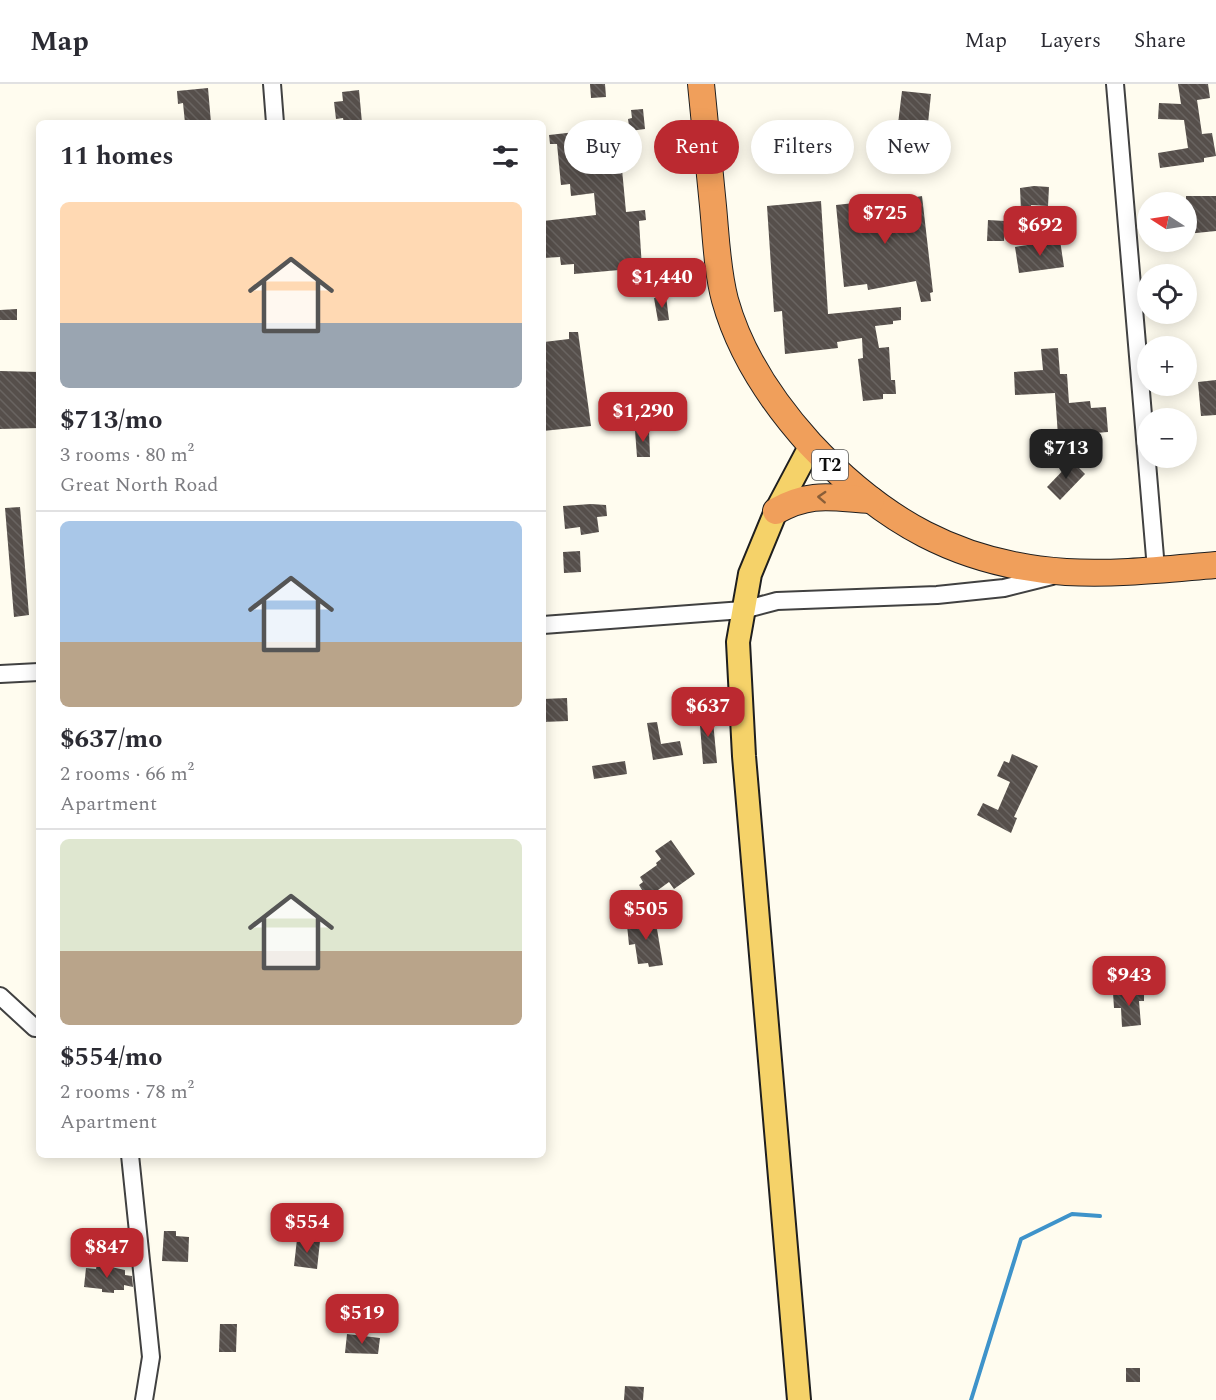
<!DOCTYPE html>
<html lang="en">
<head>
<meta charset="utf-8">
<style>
  body { margin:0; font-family:Spectral,serif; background:#f7f7f7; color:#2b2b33; height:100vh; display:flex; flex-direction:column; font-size:22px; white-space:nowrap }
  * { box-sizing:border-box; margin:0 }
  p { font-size:20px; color:#7c7c81 }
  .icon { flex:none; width:33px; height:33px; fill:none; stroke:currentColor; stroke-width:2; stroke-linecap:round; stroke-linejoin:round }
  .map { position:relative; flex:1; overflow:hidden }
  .panel { position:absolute; left:36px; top:36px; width:510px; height:1038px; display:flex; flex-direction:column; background:#fff; border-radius:9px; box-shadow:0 3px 15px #0003 }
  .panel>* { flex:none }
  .banner { position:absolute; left:564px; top:36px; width:561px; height:54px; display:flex; gap:12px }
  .needle { width:39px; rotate:282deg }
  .buttons { position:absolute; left:1137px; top:108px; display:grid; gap:12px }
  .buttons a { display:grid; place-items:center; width:60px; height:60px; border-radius:50%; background:#fff; box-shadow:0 3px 15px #0003; font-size:30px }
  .price { position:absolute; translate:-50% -51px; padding:0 14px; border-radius:12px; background:#bb2930; color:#fff; font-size:20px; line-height:39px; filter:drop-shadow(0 2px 3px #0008) }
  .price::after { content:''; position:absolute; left:50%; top:36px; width:18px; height:14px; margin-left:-9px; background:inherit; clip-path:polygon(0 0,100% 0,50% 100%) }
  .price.selected { background:#222; color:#fff }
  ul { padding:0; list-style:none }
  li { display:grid; align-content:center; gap:12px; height:318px; padding:0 24px }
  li+li { border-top:2px solid #e1e1e2 }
  li span { display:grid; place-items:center; height:186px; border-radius:9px; color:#555 }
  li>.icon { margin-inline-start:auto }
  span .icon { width:108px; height:108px; fill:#fffc; stroke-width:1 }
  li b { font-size:26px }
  h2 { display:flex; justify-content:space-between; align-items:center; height:72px; padding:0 24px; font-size:26px }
  .tag { padding:0 21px; border-radius:27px; background:#fff; box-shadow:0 3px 15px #0003; font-size:21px; line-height:54px }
  .tag.selected { background:#bb2930; color:#fff }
  header { display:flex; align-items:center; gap:36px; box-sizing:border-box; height:84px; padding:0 30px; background:#fff; border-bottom:2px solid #e1e1e2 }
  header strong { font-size:28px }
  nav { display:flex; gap:33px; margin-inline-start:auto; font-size:21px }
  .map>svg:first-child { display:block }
</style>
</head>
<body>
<header>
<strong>Map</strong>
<nav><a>Map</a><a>Layers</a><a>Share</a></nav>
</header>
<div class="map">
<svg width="1216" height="1316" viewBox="0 0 1216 1316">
  <defs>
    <pattern id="building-back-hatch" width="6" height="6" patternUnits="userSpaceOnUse" patternTransform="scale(1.5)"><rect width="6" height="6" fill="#564f4b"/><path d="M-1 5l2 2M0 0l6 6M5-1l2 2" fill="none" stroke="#696461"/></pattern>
  </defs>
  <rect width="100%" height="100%" fill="#fffcef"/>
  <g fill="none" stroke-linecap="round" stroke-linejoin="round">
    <path stroke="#3e93ca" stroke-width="4" d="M 971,1316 L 1021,1155 L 1072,1130 L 1100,1132"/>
  </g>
  <g fill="url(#building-back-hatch)">
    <path d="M 590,0 L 605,0 L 606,13 L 591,14 Z"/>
    <path d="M 1178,0 L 1208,0 L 1210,14 L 1197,16 L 1202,50 L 1212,49 L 1216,72 L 1204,74 L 1204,78 L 1160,84 L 1158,69 L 1188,64 L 1184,36 L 1158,35 L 1159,19 L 1181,20 Z"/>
    <path d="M 208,4 L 211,39 L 185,39 L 183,19 L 178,20 L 177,7 Z"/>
    <path d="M 359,6 L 362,39 L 344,39 L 343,34 L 336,35 L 334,18 L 343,17 L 342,8 Z"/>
    <path d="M 902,7 L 931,10 L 926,59 L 896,56 Z"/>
    <path d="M 643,25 L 645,45 L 630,47 L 631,52 L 619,53 L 626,128 L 645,126 L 646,136 L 639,137 L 642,184 L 574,190 L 574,180 L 561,181 L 560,173 L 543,174 L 543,137 L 596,131 L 594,109 L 571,112 L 570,100 L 561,101 L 557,60 L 550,60 L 549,51 L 629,42 L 628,35 L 632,34 L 631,26 Z"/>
    <path d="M 1034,102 L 1049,103 L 1048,122 L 1031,121 L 1032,127 L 1021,127 L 1020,104 Z"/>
    <path d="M 922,112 L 933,208 L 930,209 L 931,217 L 921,218 L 916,197 L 868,206 L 867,200 L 844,203 L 836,121 L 882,116 L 882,119 Z"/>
    <path d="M 1186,112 L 1216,112 L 1216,147 L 1186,150 Z"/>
    <path d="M 821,117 L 828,230 L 901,223 L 901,236 L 893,237 L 893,240 L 875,242 L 879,264 L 889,263 L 891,296 L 895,296 L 896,310 L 883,310 L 883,315 L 863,317 L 858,275 L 863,274 L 862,254 L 837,258 L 838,264 L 785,270 L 782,227 L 774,228 L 767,122 Z"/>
    <path d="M 988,136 L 1005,137 L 1004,157 L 987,157 Z"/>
    <path d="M 1060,156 L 1064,183 L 1019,189 L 1015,163 Z"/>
    <path d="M 666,212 L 669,236 L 658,237 L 654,214 Z"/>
    <path d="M 17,225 L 17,236 L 0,236 L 0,226 Z"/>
    <path d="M 569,248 L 578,248 L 591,342 L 543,347 L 543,260 L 544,258 L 569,255 Z"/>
    <path d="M 1058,264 L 1060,290 L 1067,290 L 1069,319 L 1090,317 L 1091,324 L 1106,323 L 1108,348 L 1058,352 L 1055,309 L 1015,311 L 1014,288 L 1043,286 L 1041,265 Z"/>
    <path d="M 0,287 L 39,288 L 39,344 L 0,345 Z"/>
    <path d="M 1216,296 L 1216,331 L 1201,332 L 1198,298 Z"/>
    <path d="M 649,345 L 650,373 L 637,373 L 635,346 Z"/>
    <path d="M 1072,377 L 1085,390 L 1060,416 L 1047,403 Z"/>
    <path d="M 591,420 L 606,421 L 607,432 L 597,433 L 599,448 L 581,451 L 580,443 L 565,445 L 563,422 Z"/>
    <path d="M 20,423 L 29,531 L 14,533 L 5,424 Z"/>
    <path d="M 580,467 L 581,488 L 564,489 L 563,468 Z"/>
    <path d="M 567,614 L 568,637 L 543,638 L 543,615 Z"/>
    <path d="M 712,627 L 717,679 L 703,680 L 699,628 Z"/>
    <path d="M 657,638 L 661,660 L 680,657 L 683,671 L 653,676 L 647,639 Z"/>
    <path d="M 1012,670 L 1038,682 L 1014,733 L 1017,734 L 1011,749 L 977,731 L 983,719 L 998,726 L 1010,698 L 997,692 L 1004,677 L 1009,679 Z"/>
    <path d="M 625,677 L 627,690 L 594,695 L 592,682 Z"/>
    <path d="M 671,756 L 695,790 L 674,805 L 669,798 L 647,814 L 639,801 L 643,798 L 640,793 L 657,781 L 656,779 L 661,775 L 655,767 Z"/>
    <path d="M 655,833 L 663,881 L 649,883 L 648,879 L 638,880 L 635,860 L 629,861 L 627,841 L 633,840 L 632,835 Z"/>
    <path d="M 1144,907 L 1144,917 L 1139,917 L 1141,941 L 1122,943 L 1121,924 L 1114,924 L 1113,909 Z"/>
    <path d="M 164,1147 L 176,1147 L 176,1152 L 189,1153 L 188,1178 L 162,1177 Z"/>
    <path d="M 297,1155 L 320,1157 L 317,1185 L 294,1182 Z"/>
    <path d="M 97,1180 L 125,1186 L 125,1191 L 132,1192 L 133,1203 L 124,1201 L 124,1206 L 114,1206 L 114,1209 L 102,1208 L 102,1205 L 84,1203 L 86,1184 L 96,1185 Z"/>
    <path d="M 220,1240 L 237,1240 L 236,1268 L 219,1268 Z"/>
    <path d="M 347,1250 L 380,1254 L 378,1270 L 345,1269 Z"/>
    <rect x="1126" y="1284" width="14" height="14"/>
    <path d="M 625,1302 L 644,1303 L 643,1316 L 624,1316 Z"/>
  </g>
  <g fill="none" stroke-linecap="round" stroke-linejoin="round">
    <g stroke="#414141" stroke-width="20">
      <g id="minor">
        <path d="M 272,0 L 275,39"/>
        <path d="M 1115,0 L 1156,485"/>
        <path d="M 543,541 L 743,526 L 777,517 L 937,511 L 1004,504 L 1052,492"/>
        <path d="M 0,590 L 39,588"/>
        <path d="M 0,912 L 35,944 L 39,944"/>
        <path d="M 130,1071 L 151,1273 L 144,1316"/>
      </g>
    </g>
    <g stroke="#1f1f1f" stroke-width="26">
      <path id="major" d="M 799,1316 L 744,672 L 738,558 L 750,490 L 776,427 L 811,361"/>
    </g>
    <g stroke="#1f1f1f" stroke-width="28">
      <g id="highway">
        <path d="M 701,0 C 705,41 709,81 713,122 C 716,153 717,186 725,216 C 740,270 773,319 810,360 C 882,437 959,481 1066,488 C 1116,491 1167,485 1216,481"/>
        <path d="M 776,427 C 812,407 832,414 871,416"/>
      </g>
    </g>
    <use href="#minor" stroke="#fff" stroke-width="16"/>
    <use href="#major" stroke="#f5d269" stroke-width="22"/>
    <use href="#highway" stroke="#f09f5b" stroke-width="26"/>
  </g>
  <defs><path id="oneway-chevron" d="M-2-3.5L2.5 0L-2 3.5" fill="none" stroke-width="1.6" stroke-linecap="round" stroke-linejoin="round" transform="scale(1.5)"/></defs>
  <use stroke="#8a5e38" href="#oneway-chevron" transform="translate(822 413) rotate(-177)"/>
  <g text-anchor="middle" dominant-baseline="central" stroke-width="6" stroke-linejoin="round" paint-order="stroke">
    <rect fill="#fff" stroke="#565656" stroke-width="1.5" x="812" y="366" width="36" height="30" rx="4.5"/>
    <g font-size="18" font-weight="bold" fill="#0e0e0e">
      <text x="830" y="381">T2</text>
    </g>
  </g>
</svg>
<div class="buttons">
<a><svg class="needle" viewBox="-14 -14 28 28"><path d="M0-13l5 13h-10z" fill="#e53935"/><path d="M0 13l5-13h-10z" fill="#7c7c81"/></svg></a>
<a><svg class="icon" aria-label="locate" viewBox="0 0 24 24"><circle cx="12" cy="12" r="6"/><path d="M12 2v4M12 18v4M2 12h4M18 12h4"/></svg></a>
<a>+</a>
<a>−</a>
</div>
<b class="price" style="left:885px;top:161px">$725</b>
<b class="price" style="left:1040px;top:173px">$692</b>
<b class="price" style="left:662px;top:225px">$1,440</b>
<b class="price" style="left:643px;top:359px">$1,290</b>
<b class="price selected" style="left:1066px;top:396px">$713</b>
<b class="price" style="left:708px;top:654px">$637</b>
<b class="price" style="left:646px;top:857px">$505</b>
<b class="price" style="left:1129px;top:923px">$943</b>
<b class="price" style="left:307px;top:1170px">$554</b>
<b class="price" style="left:107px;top:1195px">$847</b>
<b class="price" style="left:362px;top:1261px">$519</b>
<div class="banner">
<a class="tag">Buy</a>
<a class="tag selected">Rent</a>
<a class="tag">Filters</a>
<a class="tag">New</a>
</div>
<section class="panel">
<h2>11 homes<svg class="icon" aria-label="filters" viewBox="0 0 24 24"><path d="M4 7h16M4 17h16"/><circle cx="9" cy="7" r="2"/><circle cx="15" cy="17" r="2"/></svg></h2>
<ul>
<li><span style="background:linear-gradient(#ffd9b3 65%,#9aa5b1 0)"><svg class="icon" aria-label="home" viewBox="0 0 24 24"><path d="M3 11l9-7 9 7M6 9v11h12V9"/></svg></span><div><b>$713/mo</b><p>3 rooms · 80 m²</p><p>Great North Road</p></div></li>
<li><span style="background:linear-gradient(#a9c7e8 65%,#b9a48a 0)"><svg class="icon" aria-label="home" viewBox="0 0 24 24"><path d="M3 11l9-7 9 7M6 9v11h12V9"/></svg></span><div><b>$637/mo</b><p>2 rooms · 66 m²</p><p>Apartment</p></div></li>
<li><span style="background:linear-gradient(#dfe7d0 60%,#b9a48a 0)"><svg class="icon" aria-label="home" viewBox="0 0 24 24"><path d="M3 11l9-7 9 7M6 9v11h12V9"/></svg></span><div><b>$554/mo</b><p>2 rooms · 78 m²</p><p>Apartment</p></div></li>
</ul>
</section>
</div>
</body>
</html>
